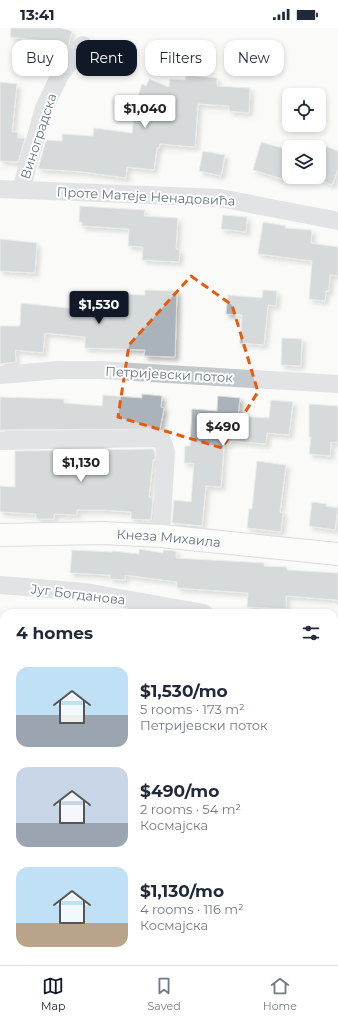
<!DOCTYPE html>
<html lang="en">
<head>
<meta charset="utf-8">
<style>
  body { margin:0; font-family:Montserrat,sans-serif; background:#f6f6f7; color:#1f2937; height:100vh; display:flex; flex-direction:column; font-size:15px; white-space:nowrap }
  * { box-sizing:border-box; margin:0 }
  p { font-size:13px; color:#747a83 }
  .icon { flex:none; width:22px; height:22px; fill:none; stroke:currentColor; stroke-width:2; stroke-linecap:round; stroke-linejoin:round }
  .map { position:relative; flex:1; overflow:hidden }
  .drawer { position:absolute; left:0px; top:581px; width:338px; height:356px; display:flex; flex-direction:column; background:#fff; border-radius:12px 12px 0 0; box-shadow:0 2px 6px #0003 }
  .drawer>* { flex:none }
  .guide { position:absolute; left:12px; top:12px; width:314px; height:36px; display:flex; gap:8px }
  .tools { position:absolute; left:282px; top:60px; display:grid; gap:8px }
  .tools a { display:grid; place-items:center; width:44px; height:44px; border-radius:8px; background:#fff; box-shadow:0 2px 6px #0003; font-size:20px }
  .price { position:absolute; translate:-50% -34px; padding:0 9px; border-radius:4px; background:#fff; color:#222; font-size:13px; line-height:26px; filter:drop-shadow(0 1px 2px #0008) }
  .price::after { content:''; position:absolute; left:50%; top:24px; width:12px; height:9px; margin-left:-6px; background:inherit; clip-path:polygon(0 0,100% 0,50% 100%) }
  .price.current { background:#111827; color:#fff }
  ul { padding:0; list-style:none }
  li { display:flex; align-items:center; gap:12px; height:100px; padding:0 16px }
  li span { display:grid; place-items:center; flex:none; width:112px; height:80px; border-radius:12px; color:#555 }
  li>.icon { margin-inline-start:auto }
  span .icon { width:48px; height:48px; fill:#fffc; stroke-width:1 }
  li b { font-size:17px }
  h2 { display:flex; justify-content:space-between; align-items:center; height:48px; padding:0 16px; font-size:17px }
  .chip { padding:0 14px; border-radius:12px; background:#fff; box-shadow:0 2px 6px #0003; font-size:14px; line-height:36px }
  .chip.current { background:#111827; color:#fff }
  .status { display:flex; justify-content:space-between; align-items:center; height:28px; padding:0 20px; background:#fff; direction:ltr }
  .status svg { height:11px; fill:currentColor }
  .dock { display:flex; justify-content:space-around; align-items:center; height:56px; border-top:1px solid #e0e1e3; background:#fff; font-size:11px; color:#747a83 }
  .dock a { display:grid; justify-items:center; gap:2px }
  .dock .current { color:#111827 }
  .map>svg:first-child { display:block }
</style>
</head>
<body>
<div class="status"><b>13:41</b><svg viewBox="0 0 49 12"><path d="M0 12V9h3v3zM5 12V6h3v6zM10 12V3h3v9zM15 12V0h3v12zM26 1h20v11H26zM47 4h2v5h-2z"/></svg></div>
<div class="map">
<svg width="338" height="937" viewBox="0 0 338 937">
  <defs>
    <filter id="shadow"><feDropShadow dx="3.5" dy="3.5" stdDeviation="2" flood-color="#0004"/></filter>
  </defs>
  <rect width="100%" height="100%" fill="#fafaf8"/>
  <path fill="#dadfd7" d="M 0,853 L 4,853 L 4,898 L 0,901 Z"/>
  <g fill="#aab3b9" stroke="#dcdcda" filter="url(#shadow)">
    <path d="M 11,0 L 60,0 L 72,3 L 68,19 L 42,13 L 10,9 Z"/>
    <path d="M 186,47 L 217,50 L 217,58 L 250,60 L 249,85 L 229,83 L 229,78 L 198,76 L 195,119 L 160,116 L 159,120 L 157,120 L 154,142 L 127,139 L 126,150 L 83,144 L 38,141 L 46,112 L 62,113 L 62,106 L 93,108 L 94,100 L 132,105 L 136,74 L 142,56 L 146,58 L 149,51 L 169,59 L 170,51 L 185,52 Z"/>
    <path d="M 0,54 L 17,56 L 12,104 L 18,104 L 18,110 L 25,110 L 18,134 L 0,133 Z"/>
    <path d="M 261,114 L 289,122 L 282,151 L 253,142 Z"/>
    <path d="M 322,117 L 338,123 L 338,142 L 332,157 L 319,152 L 319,125 Z"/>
    <path d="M 203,123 L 225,127 L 221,148 L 199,143 Z"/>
    <path d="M 80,178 L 145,182 L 144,188 L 178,190 L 176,221 L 180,222 L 179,234 L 142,232 L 143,219 L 128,218 L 129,201 L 82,198 L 82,194 L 79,194 Z"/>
    <path d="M 223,187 L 247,189 L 246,204 L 221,201 Z"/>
    <path d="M 263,194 L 286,198 L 285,200 L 312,202 L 311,215 L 338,219 L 338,248 L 330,247 L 329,263 L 326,263 L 325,273 L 309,271 L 312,233 L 258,226 Z"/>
    <path d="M 0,211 L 37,215 L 35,245 L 0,243 Z"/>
    <path d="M 145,262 L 177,263 L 175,329 L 144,328 L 145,322 L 85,320 L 85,309 L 45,305 L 43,325 L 15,322 L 16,334 L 0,336 L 0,298 L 20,298 L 21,275 L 86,282 L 87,265 L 145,267 Z"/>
    <path d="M 263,262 L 277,263 L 276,278 L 268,277 L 264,317 L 240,315 L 242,287 L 226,286 L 228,267 L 262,270 Z"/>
    <path d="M 282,310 L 302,311 L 301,338 L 281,337 Z"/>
    <path d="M 142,366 L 162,368 L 161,379 L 164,380 L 160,401 L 0,402 L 0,369 L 64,371 L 64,375 L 102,378 L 103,367 L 142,370 Z"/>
    <path d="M 218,368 L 240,370 L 238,388 L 269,390 L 271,372 L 293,374 L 289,407 L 267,405 L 266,416 L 231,413 L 230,416 L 224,416 L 221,459 L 206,458 L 202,498 L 172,495 L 174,472 L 191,474 L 194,435 L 184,435 L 185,418 L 190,418 L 192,381 L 217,383 Z"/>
    <path d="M 309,376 L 338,378 L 338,415 L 331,414 L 330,428 L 309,426 L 311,409 L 309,409 Z"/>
    <path d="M 153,421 L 155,425 L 155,432 L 153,432 L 149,469 L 153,470 L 151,492 L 131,491 L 131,484 L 104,482 L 77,482 L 77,487 L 54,486 L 54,491 L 36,491 L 36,486 L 0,484 L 0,458 L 15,459 L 15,423 Z"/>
    <path d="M 257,433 L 286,437 L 280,484 L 283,485 L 281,504 L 247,500 L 249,481 L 252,481 Z"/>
    <path d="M 312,474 L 327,476 L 326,478 L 338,480 L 335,502 L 309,498 Z"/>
    <path d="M 139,521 L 163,525 L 163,522 L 176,523 L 176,530 L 264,535 L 264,538 L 287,539 L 287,542 L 338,545 L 338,572 L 286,568 L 286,581 L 247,579 L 248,565 L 177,560 L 177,554 L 125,547 L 125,552 L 110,551 L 110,547 L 70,545 L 72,522 L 112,524 L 113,523 L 139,526 Z"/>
  </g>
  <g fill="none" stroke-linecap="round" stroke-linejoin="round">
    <g stroke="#b3babf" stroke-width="24">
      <g id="secondary">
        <path id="s1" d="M 0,507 L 103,505 L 161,508 L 338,526"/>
      </g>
    </g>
    <g stroke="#c3c8cc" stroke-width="18">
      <path d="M 0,161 L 220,170 L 338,193"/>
      <path d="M 21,162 L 44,80 L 60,47 L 83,17"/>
      <path d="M 0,347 L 59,342 L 100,342 L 338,356"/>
      <path d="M 0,413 L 156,410 L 163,414 L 166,424 L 161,508"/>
      <path d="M 0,557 L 86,564 L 204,585"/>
      <path d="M 334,599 L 338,600"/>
      <path d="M 334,780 L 338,778"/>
      <path d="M 0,842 L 4,842"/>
      <path d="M 0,913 L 4,911"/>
      <path d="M 139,933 L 140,937"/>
      <path d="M 288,933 L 325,937"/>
      <path d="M 241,937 L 241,933"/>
    </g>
    <use href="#secondary" stroke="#fff" stroke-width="22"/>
  </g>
  <path d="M0 0H338V937H0ZM 191,248 L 232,277 L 258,364 L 222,420 L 118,389 L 129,317 Z" fill="#fafaf8" fill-opacity=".55" fill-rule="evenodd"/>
  <path fill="none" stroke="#e8590c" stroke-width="3" stroke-dasharray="8 5" stroke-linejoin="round" d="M 191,248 L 232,277 L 258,364 L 222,420 L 118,389 L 129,317 Z"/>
  <g text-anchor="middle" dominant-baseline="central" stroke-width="4" stroke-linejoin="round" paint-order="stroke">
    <g font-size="13" fill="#657683" stroke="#fff">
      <text transform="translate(38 108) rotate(-72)">Виноградска</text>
      <text transform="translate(146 168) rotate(3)">Проте Матеје Ненадовића</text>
      <text transform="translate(169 346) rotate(3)">Петријевски поток</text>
      <text stroke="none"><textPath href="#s1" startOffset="169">Кнеза Михаила</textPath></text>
      <text transform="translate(78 566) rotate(7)">Југ Богданова</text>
    </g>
  </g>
</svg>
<div class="tools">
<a><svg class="icon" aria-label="locate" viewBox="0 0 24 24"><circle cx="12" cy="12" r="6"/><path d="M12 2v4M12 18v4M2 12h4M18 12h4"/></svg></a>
<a><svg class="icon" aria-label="layers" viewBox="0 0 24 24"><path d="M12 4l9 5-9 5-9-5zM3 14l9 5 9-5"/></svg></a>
</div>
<b class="price" style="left:145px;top:101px">$1,040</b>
<b class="price current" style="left:99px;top:297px">$1,530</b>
<b class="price" style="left:223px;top:419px">$490</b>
<b class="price" style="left:81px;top:455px">$1,130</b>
<div class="guide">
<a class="chip">Buy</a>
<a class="chip current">Rent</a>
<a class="chip">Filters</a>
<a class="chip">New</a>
</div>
<section class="drawer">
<h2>4 homes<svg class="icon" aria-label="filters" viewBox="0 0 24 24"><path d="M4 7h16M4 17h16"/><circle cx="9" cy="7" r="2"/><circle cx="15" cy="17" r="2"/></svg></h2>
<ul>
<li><span style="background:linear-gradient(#bfe0f5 60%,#9aa5b1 0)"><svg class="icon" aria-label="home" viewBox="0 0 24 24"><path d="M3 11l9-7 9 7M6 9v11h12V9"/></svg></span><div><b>$1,530/mo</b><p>5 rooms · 173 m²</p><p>Петријевски поток</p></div></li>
<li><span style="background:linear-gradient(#c9d6e8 70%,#9aa5b1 0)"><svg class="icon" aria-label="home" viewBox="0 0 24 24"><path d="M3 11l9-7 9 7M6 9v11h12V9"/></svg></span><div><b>$490/mo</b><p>2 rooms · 54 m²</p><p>Космајска</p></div></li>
<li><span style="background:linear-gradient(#bfe0f5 70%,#b9a48a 0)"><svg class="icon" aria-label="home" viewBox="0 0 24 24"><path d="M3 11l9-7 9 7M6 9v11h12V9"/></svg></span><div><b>$1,130/mo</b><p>4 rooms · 116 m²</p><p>Космајска</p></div></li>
</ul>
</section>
</div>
<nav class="dock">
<a class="current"><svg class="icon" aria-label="map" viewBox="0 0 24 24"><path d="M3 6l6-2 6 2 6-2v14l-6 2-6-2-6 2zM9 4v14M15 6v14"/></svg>Map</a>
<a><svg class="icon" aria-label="saved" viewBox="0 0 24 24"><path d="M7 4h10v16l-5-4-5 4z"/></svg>Saved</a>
<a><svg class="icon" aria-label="home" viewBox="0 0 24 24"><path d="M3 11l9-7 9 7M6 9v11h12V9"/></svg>Home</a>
</nav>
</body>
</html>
